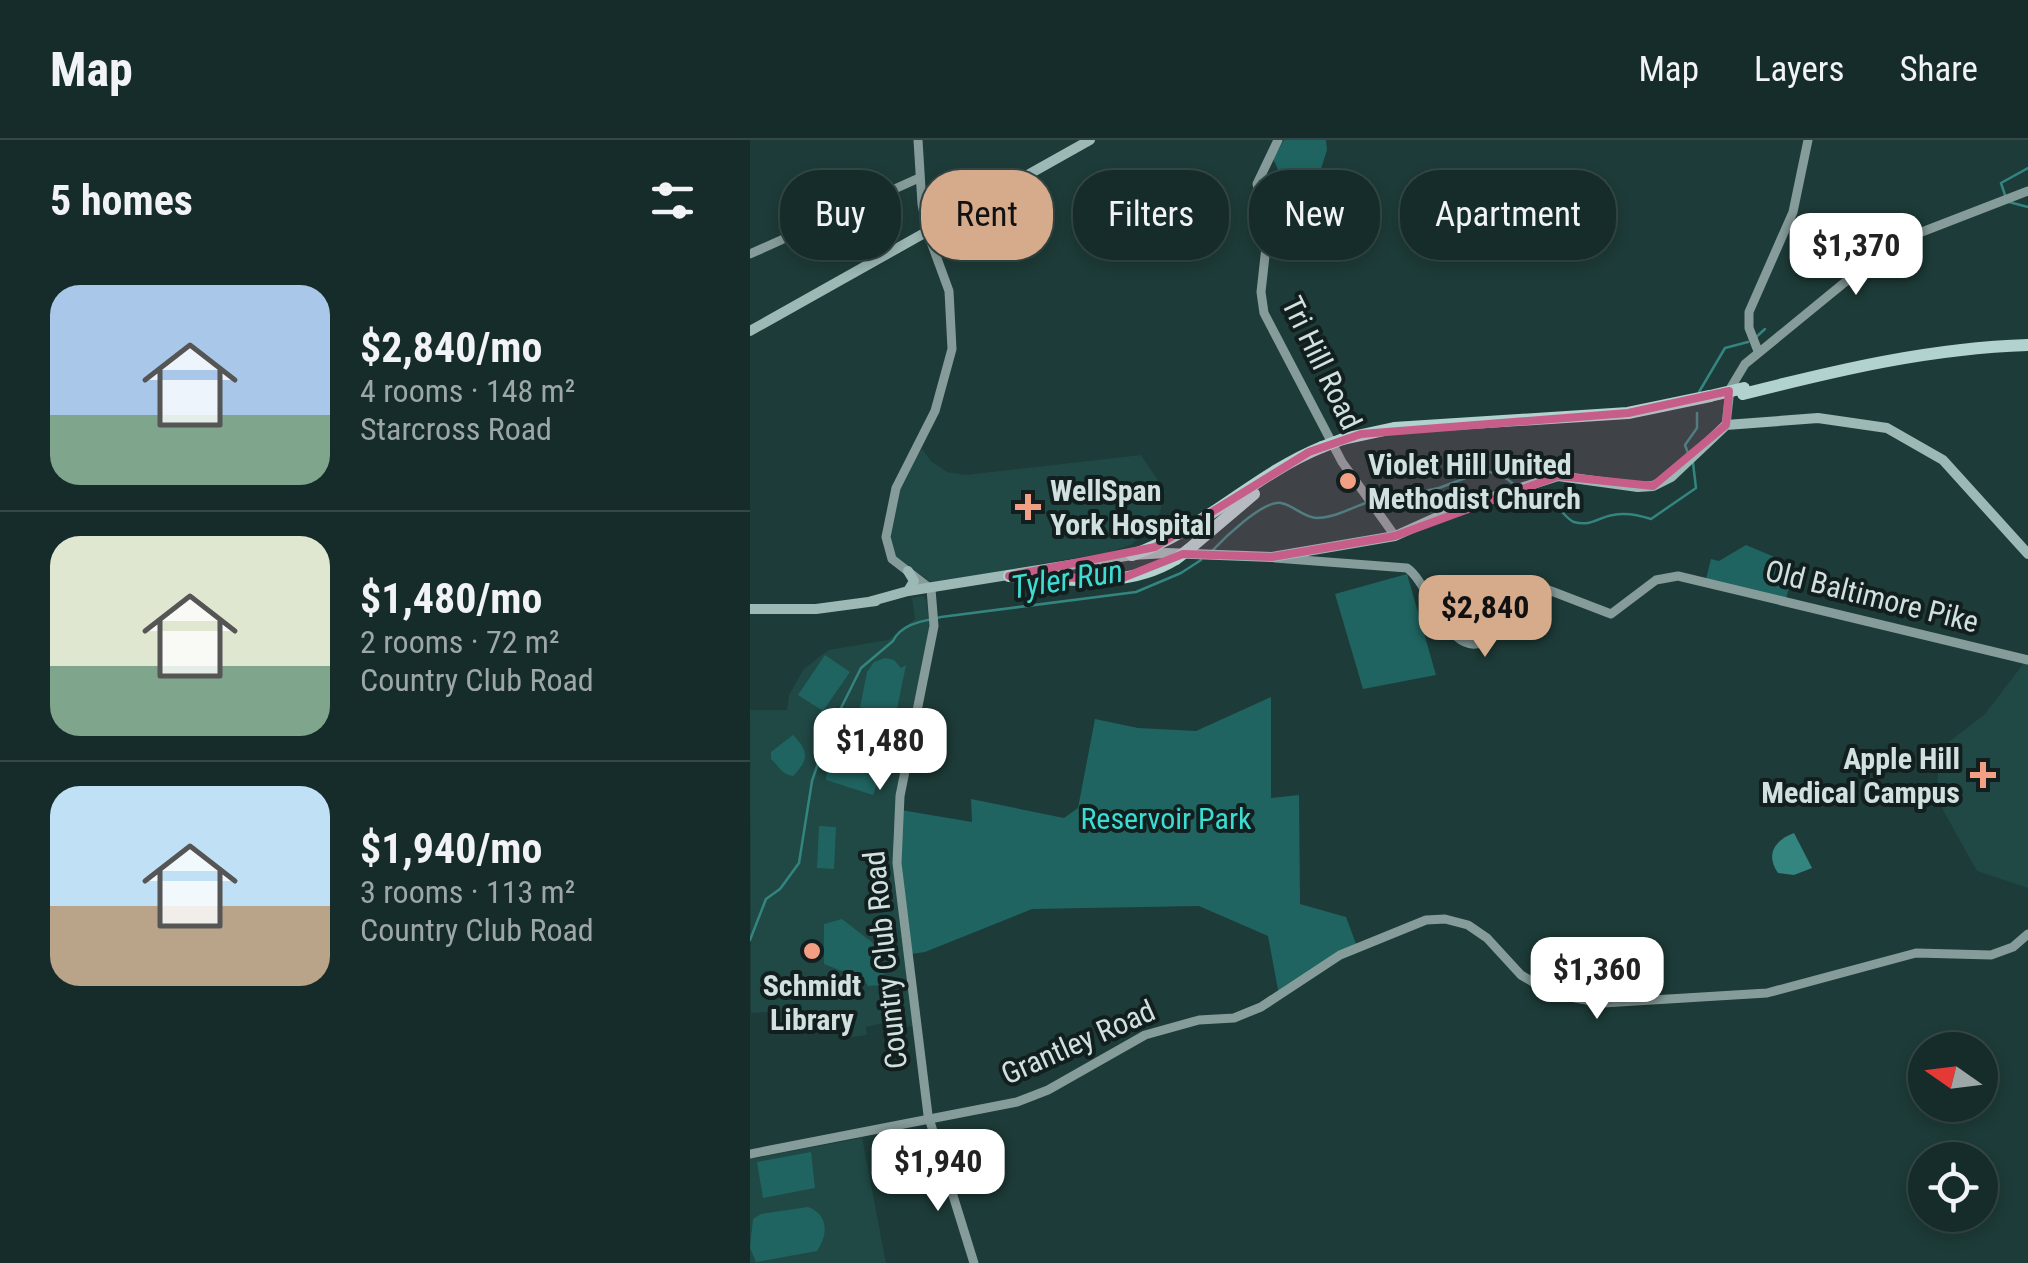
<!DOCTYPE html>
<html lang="en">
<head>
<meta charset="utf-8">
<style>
  body { margin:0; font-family:"Roboto Condensed",sans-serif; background:#1f3432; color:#f1f3f6; height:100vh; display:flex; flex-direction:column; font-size:38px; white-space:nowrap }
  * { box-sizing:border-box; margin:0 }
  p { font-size:32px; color:#9ea7a8 }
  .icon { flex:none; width:55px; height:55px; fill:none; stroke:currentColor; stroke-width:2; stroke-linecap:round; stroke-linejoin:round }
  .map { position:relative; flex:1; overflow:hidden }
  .panel { display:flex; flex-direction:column; background:#162c2a; width:750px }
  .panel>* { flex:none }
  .banner { position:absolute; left:30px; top:30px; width:950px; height:90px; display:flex; gap:20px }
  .needle { width:65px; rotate:284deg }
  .fabs { position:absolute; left:1158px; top:892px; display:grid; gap:20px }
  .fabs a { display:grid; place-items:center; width:90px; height:90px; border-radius:50%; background:#162c2a; box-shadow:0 5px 15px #0003,0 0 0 2px #354847; font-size:50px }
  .price { position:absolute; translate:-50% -85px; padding:0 22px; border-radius:20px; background:#fff; color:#222; font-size:32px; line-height:65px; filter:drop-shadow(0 2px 5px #0008) }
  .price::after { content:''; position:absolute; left:50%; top:60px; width:30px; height:22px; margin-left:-15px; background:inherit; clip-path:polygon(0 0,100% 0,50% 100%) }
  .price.active { background:#d6ab8b; color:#111 }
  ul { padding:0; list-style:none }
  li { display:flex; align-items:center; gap:30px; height:250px; padding:0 50px }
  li+li { border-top:2px solid #354847 }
  li span { display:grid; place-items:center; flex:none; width:280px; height:200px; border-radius:30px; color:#555 }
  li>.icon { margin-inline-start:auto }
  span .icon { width:120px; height:120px; fill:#fffc; stroke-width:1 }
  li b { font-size:42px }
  h2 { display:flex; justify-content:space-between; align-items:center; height:120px; padding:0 50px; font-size:42px }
  .tag { padding:0 35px; border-radius:40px; background:#162c2a; box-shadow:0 5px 15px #0003,0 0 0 2px #354847; font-size:35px; line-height:90px }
  .tag.active { background:#d6ab8b; color:#111 }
  header { display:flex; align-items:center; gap:60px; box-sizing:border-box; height:140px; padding:0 50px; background:#162c2a; border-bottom:2px solid #354847 }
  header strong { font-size:48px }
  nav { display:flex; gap:55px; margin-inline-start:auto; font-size:35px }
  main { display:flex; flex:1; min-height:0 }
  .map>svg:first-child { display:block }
</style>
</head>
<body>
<header>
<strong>Map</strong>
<nav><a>Map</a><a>Layers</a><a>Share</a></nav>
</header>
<main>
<section class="panel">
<h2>5 homes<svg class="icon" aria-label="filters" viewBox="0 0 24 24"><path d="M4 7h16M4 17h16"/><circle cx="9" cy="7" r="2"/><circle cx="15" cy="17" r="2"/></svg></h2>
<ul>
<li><span style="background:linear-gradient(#a9c7e8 65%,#7fa58c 0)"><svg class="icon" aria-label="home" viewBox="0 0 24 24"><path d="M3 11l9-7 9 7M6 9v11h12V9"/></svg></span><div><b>$2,840/mo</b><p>4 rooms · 148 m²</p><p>Starcross Road</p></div></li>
<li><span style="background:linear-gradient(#dfe7d0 65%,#7fa58c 0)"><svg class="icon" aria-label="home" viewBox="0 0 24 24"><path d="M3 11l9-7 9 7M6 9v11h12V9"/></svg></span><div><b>$1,480/mo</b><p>2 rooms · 72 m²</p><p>Country Club Road</p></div></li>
<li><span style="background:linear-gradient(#bfe0f5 60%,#b9a48a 0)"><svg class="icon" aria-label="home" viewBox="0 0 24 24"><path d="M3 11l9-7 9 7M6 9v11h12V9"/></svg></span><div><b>$1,940/mo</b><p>3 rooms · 113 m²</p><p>Country Club Road</p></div></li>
</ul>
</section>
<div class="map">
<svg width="1278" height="1123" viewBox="0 0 1278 1123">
  <rect width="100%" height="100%" fill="#1d3b38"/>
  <g fill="#204845">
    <path d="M 172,309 L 182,322 L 197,332 L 215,335 L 391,315 L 415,351 L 408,379 L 381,405 L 360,412 L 182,443 L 145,416 L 139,398 L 147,355 L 158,327 Z"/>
    <path d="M 173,456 L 176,459 L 180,487 L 147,653 L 143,697 L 163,886 L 136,890 L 134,883 L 116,887 L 117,895 L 90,899 L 87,881 L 72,883 L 70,873 L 55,870 L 1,873 L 0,570 L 37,570 L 39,555 L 53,530 L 78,510 L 138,500 L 165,479 L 162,458 Z"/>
    <path d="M 1274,523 L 1278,524 L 1278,748 L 1227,731 L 1193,670 L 1188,647 L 1188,623 L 1195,605 L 1235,574 Z"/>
    <path d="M 112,998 L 136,1123 L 0,1123 L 0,1019 Z"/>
  </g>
  <g fill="#1f6460">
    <path d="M 534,0 L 576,0 L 577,10 L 557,73 L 547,74 L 540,71 C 533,53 533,36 523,19 Z"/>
    <path d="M 996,405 L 1041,424 L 1044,428 L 1036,459 L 956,439 L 961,419 L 969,421 Z"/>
    <path d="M 657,434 L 686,535 L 613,549 L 585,454 Z"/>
    <path d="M 75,515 L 100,532 L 73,571 L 48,555 Z"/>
    <path d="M 135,518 L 144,520 L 151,528 L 156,525 L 137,618 L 134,618 L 138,598 L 124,602 L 134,608 L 131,617 L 135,632 L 131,633 L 123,655 L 76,640 C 77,620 84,605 102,595 L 116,599 L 107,583 L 117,532 L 124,522 Z"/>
    <path d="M 521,557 L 521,658 L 549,655 L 550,764 L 596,777 L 606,804 L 529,855 L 518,796 L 449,766 L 282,769 L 175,812 L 161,814 L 149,715 L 151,670 L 222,682 L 221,659 L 314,678 L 328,668 L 345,579 L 388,588 L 446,591 Z"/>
    <path d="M 43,595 C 59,611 59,620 43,636 C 31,634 29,626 21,619 L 21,612 Z"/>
    <path d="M 69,686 L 86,687 L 84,729 L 67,728 Z"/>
    <path d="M 92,779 L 128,807 L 136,832 L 132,836 L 133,845 L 118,846 L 109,832 L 97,833 L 74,824 L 74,784 Z"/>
    <path d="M 61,1012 L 65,1048 L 13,1058 L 7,1022 Z"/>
    <path d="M 58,1067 C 79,1075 78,1095 67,1111 L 6,1122 L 0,1108 L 3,1079 L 11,1074 Z"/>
  </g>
  <path fill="#34847f" d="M 1044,693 L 1062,728 L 1044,735 L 1028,733 C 1015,714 1025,700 1044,693 Z"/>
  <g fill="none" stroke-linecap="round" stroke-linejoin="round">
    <g stroke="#34847f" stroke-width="2.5">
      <path d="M 1255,55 L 1251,43 L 1278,28"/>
      <path d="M 1259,62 L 1278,67"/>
      <path d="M 1005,198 L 1015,189"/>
      <path d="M 949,252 L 975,208 L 998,202"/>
      <path d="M 939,316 L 935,305 L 947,288 L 947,273"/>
      <path d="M 770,351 C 782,364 792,361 805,367 C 813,370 816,379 824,382 C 841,387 849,377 863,375 C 877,372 889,375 901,379 L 946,348 L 943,323"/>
      <path d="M 627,361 L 689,348 L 734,331 L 750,334 L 765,345"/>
      <path d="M 461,412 C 473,399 513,360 531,363 C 543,365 554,378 567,378 C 585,378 602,367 619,362"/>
      <path d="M 0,800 L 16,759 L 30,749 L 49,723 L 62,641 L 78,594 L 111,528 L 143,501 C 152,483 174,481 191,477 L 386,452 L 431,433 L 451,420"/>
    </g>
    <g stroke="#869c9a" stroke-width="9">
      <path d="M 168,0 L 172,64 L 177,91 L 199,151 L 202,209 L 185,271 L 146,348 L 136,397 L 142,419 L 181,449 L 184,486 L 150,656 L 147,723 L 178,975 L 224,1123"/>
      <path d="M 528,0 L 507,44 L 518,89 L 511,152 L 514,173 L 592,322 L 645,396"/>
      <path d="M 0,114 L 169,38"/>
      <path d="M 1008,211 L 999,188 L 999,172 L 1043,72 L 1058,0"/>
      <path d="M 976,285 L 980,249 L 995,224 L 1100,138 L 1164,95 L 1278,51"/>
      <path d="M 525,418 L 657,428 C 681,444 700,527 740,498 C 754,487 761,465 775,453 L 796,449 L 861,474 L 906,440 L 928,436 L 1278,520"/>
      <path d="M 0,1014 L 267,962 L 298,950 L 395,895 L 449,880 L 484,878 L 511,867 L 590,815 L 676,780 L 695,779 L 718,785 L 737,798 L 771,835 L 788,845 L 825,858 L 853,863 L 1017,853 L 1166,813 L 1241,815 L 1263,807 L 1278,794"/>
    </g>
    <g stroke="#9db9b6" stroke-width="10">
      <path d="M 0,191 L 340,0"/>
      <path d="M 158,451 L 164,441 L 158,431"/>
      <path d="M 122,461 L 158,451 L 382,415 L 417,413 L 522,417 L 645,396 L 703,370 L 808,336 L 888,347 L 903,346 L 921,337 L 976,285 L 1068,278 L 1137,288 L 1193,320 L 1278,414"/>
      <path d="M 0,469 L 66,469 L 126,461"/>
    </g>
    <g stroke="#b1d2cf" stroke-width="12">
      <path d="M 993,254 C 1088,230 1180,208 1278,205"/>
      <path d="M 593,299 L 644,288 L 878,273 L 960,256"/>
      <path d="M 438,410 L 504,354"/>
      <path d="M 382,415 C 452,391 503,335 572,307"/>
      <path d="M 259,436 C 316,439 376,450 426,419"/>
    </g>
    <g stroke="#b1d2cf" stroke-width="12">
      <path d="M 960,256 L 994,248"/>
      <path d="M 572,307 L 593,299"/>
      <path d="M 426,419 L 438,410"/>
    </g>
  </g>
  <path fill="#c75e89" fill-opacity="0.2" stroke="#c75e89" stroke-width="8" stroke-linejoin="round" d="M 979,251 L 976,285 L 903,346 L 808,336 L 645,396 L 522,417 L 433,414 L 370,439 L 259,436 L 405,407 L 559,312 L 611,294 L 878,273 Z"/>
  <g fill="#f39f83" stroke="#121f1e" stroke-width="4">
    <circle cx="598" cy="341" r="10"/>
    <path d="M273 352h10v10h10v10h-10v10h-10v-10h-10v-10h10z"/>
    <path d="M1228 620h10v10h10v10h-10v10h-10v-10h-10v-10h10z"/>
    <circle cx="62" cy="811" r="10"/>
  </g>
  <g text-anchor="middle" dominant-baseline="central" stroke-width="8" stroke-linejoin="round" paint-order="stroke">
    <g font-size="30" fill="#d0e1df" stroke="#121f1e">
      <text transform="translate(572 223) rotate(64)">Tri Hill Road</text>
      <text transform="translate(1122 456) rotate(14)">Old Baltimore Pike</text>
      <text transform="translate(135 820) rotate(-96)">Country Club Road</text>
      <text transform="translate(328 902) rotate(-24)">Grantley Road</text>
    </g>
    <g font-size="30" font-weight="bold" fill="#d0e1df" stroke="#121f1e" text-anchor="start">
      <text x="618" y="324">Violet Hill United<tspan x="618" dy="34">Methodist Church</tspan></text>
      <text x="300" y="350">WellSpan<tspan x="300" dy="34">York Hospital</tspan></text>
      <text x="1210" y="618" text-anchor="end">Apple Hill<tspan x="1210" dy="34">Medical Campus</tspan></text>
      <text x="62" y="845" text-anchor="middle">Schmidt<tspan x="62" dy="34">Library</tspan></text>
    </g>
    <g font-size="30" fill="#3ddcd3" stroke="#121f1e">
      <text x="416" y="678">Reservoir Park</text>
    </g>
    <g font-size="32" font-style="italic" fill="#3edcd3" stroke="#121f1e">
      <text transform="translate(317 439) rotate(-9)">Tyler Run</text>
    </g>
  </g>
</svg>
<div class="fabs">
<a><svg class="needle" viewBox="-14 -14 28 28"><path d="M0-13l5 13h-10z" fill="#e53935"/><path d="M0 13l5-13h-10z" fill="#9ea7a8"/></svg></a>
<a><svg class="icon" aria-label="locate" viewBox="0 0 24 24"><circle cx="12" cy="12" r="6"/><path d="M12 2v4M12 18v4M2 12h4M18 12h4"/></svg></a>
</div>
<b class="price" style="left:1106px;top:158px">$1,370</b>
<b class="price active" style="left:735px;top:520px">$2,840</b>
<b class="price" style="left:130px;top:653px">$1,480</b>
<b class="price" style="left:847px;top:882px">$1,360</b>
<b class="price" style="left:188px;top:1074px">$1,940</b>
<div class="banner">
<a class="tag">Buy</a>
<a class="tag active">Rent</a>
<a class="tag">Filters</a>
<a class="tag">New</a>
<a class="tag">Apartment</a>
</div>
</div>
</main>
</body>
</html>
